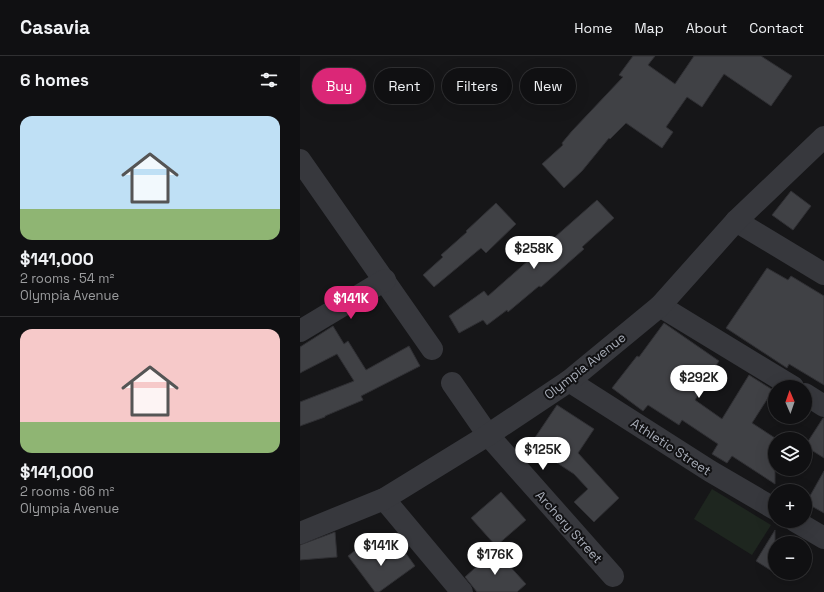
<!DOCTYPE html>
<html lang="en">
<head>
<meta charset="utf-8">
<style>
  body { margin:0; font-family:"Space Grotesk",sans-serif; background:#19191b; color:#f1f3f6; height:100vh; display:flex; flex-direction:column; font-size:15px; white-space:nowrap }
  * { box-sizing:border-box; margin:0 }
  p { font-size:13px; color:#9c9d9f }
  .icon { flex:none; width:22px; height:22px; fill:none; stroke:currentColor; stroke-width:2; stroke-linecap:round; stroke-linejoin:round }
  .map { position:relative; flex:1; overflow:hidden }
  .side { display:flex; flex-direction:column; background:#101012; width:300px }
  .side>* { flex:none }
  .hud { position:absolute; left:12px; top:12px; width:380px; height:36px; display:flex; gap:8px }
  .needle { width:26px; rotate:358deg }
  .buttons { position:absolute; left:468px; top:324px; display:grid; gap:8px }
  .buttons a { display:grid; place-items:center; width:44px; height:44px; border-radius:50%; background:#101012; box-shadow:0 4px 16px #0002,0 0 0 1px #303032; font-size:20px }
  .price { position:absolute; translate:-50% -34px; padding:0 9px; border-radius:14px; background:#fff; color:#222; font-size:13px; line-height:26px; filter:drop-shadow(0 1px 2px #0008) }
  .price::after { content:''; position:absolute; left:50%; top:24px; width:12px; height:9px; margin-left:-6px; background:inherit; clip-path:polygon(0 0,100% 0,50% 100%) }
  .price.current { background:#db2777; color:#fff }
  ul { padding:0; list-style:none }
  li { display:grid; align-content:center; gap:8px; height:212px; padding:0 20px }
  li+li { border-top:1px solid #303032 }
  li span { display:grid; place-items:center; height:124px; border-radius:12px; color:#555 }
  li>.icon { margin-inline-start:auto }
  span .icon { width:72px; height:72px; fill:#fffc; stroke-width:1 }
  li b { font-size:17px }
  h2 { display:flex; justify-content:space-between; align-items:center; height:48px; padding:0 20px; font-size:17px }
  .chip { padding:0 14px; border-radius:18px; background:#101012; box-shadow:0 4px 16px #0002,0 0 0 1px #303032; font-size:14px; line-height:36px }
  .chip.current { background:#db2777; color:#fff }
  header { display:flex; align-items:center; gap:24px; box-sizing:border-box; height:56px; padding:0 20px; background:#101012; border-bottom:1px solid #303032 }
  header strong { font-size:19px }
  nav { display:flex; gap:22px; margin-inline-start:auto; font-size:14px }
  main { display:flex; flex:1; min-height:0 }
  .map>svg:first-child { display:block }
</style>
</head>
<body>
<header>
<strong>Casavia</strong>
<nav><a>Home</a><a>Map</a><a>About</a><a>Contact</a></nav>
</header>
<main>
<section class="side">
<h2>6 homes<svg class="icon" aria-label="filters" viewBox="0 0 24 24"><path d="M4 7h16M4 17h16"/><circle cx="9" cy="7" r="2"/><circle cx="15" cy="17" r="2"/></svg></h2>
<ul>
<li><span style="background:linear-gradient(#bfe0f5 75%,#8fb573 0)"><svg class="icon" aria-label="home" viewBox="0 0 24 24"><path d="M3 11l9-7 9 7M6 9v11h12V9"/></svg></span><div><b>$141,000</b><p>2 rooms · 54 m²</p><p>Olympia Avenue</p></div></li>
<li><span style="background:linear-gradient(#f6c9c9 75%,#8fb573 0)"><svg class="icon" aria-label="home" viewBox="0 0 24 24"><path d="M3 11l9-7 9 7M6 9v11h12V9"/></svg></span><div><b>$141,000</b><p>2 rooms · 66 m²</p><p>Olympia Avenue</p></div></li>
</ul>
</section>
<div class="map">
<svg width="524" height="536" viewBox="0 0 524 536">
  <rect width="100%" height="100%" fill="#161618"/>
  <path fill="#1e261f" d="M 412,433 L 471,469 L 452,499 L 394,463 Z"/>
  <g fill="#404145" stroke="#303034">
    <path d="M 333,0 L 355,0 L 348,9 L 375,28 L 394,0 L 461,0 L 492,20 L 471,50 L 424,18 L 402,51 L 387,41 L 366,71 L 373,76 L 362,92 L 326,67 L 310,83 L 309,82 L 282,115 L 264,132 L 242,108 L 263,89 L 262,87 L 272,75 L 323,21 L 319,19 Z"/>
    <path d="M 491,135 L 511,150 L 493,174 L 472,159 Z"/>
    <path d="M 297,144 L 314,162 L 282,191 L 284,193 L 241,231 L 239,230 L 208,256 L 207,254 L 187,269 L 183,264 L 159,277 L 149,260 L 184,235 L 188,240 Z"/>
    <path d="M 196,147 L 216,168 L 186,197 L 181,192 L 134,231 L 123,219 L 143,201 L 141,199 L 167,176 L 166,175 Z"/>
    <path d="M 467,212 L 488,224 L 491,220 L 524,240 L 524,329 L 489,308 L 487,312 L 426,272 Z"/>
    <path d="M 364,267 L 419,305 L 396,338 L 398,339 L 395,344 L 422,363 L 449,319 L 473,334 L 452,367 L 475,382 L 475,428 L 432,400 L 427,407 L 412,398 L 418,388 L 382,364 L 379,369 L 348,349 L 343,355 L 312,332 L 337,300 L 339,301 Z"/>
    <path d="M 33,270 L 44,288 L 48,285 L 66,314 L 109,290 L 120,310 L 61,340 L 63,344 L 25,360 L 25,361 L 0,370 L 0,346 L 54,325 L 37,298 L 0,317 L 0,291 Z"/>
    <path d="M 257,349 L 294,373 L 278,397 L 319,442 L 294,466 L 274,446 L 288,433 L 274,418 L 230,389 Z"/>
    <path d="M 523,362 L 524,362 L 524,402 L 505,390 Z"/>
    <path d="M 524,415 L 524,457 L 506,447 Z"/>
    <path d="M 201,436 L 226,464 L 196,490 L 171,462 Z"/>
    <path d="M 475,474 L 475,517 L 456,505 Z"/>
    <path d="M 35,476 L 37,501 L 0,504 L 0,489 Z"/>
    <path d="M 65,487 L 81,508 L 102,492 L 115,510 L 79,536 L 75,536 L 48,500 Z"/>
    <path d="M 195,494 L 226,528 L 217,536 L 177,536 L 165,521 Z"/>
  </g>
  <g fill="none" stroke-linecap="round" stroke-linejoin="round">
    <g stroke="#37383d" stroke-width="22">
      <path d="M 0,104 L 132,293"/>
      <path d="M 436,165 L 524,218"/>
      <path d="M 360,250 L 493,331"/>
      <path d="M 0,275 L 85,224"/>
      <path d="M 269,325 L 410,415 L 475,453"/>
      <path d="M 152,327 L 188,379 L 313,520"/>
      <path d="M 505,338 L 524,350"/>
      <path d="M 84,443 L 162,536"/>
      <path d="M 495,465 L 524,482"/>
      <path d="M 0,477 L 84,443 L 188,379 L 269,325 L 360,250 L 436,165 L 524,81"/>
    </g>
  </g>
  <g text-anchor="middle" dominant-baseline="central" stroke-width="4" stroke-linejoin="round" paint-order="stroke">
    <g font-size="13" fill="#a8adb8" stroke="#111113">
      <text transform="translate(285 310) rotate(-38)">Olympia Avenue</text>
      <text transform="translate(371 391) rotate(33)">Athletic Street</text>
      <text transform="translate(269 471) rotate(48)">Archery Street</text>
    </g>
  </g>
</svg>
<div class="buttons">
<a><svg class="needle" viewBox="-14 -14 28 28"><path d="M0-13l5 13h-10z" fill="#e53935"/><path d="M0 13l5-13h-10z" fill="#9c9d9f"/></svg></a>
<a><svg class="icon" aria-label="layers" viewBox="0 0 24 24"><path d="M12 4l9 5-9 5-9-5zM3 14l9 5 9-5"/></svg></a>
<a>+</a>
<a>−</a>
</div>
<b class="price" style="left:234px;top:214px">$258K</b>
<b class="price current" style="left:51px;top:264px">$141K</b>
<b class="price" style="left:399px;top:343px">$292K</b>
<b class="price" style="left:243px;top:415px">$125K</b>
<b class="price" style="left:81px;top:511px">$141K</b>
<b class="price" style="left:195px;top:520px">$176K</b>
<div class="hud">
<a class="chip current">Buy</a>
<a class="chip">Rent</a>
<a class="chip">Filters</a>
<a class="chip">New</a>
</div>
</div>
</main>
</body>
</html>
